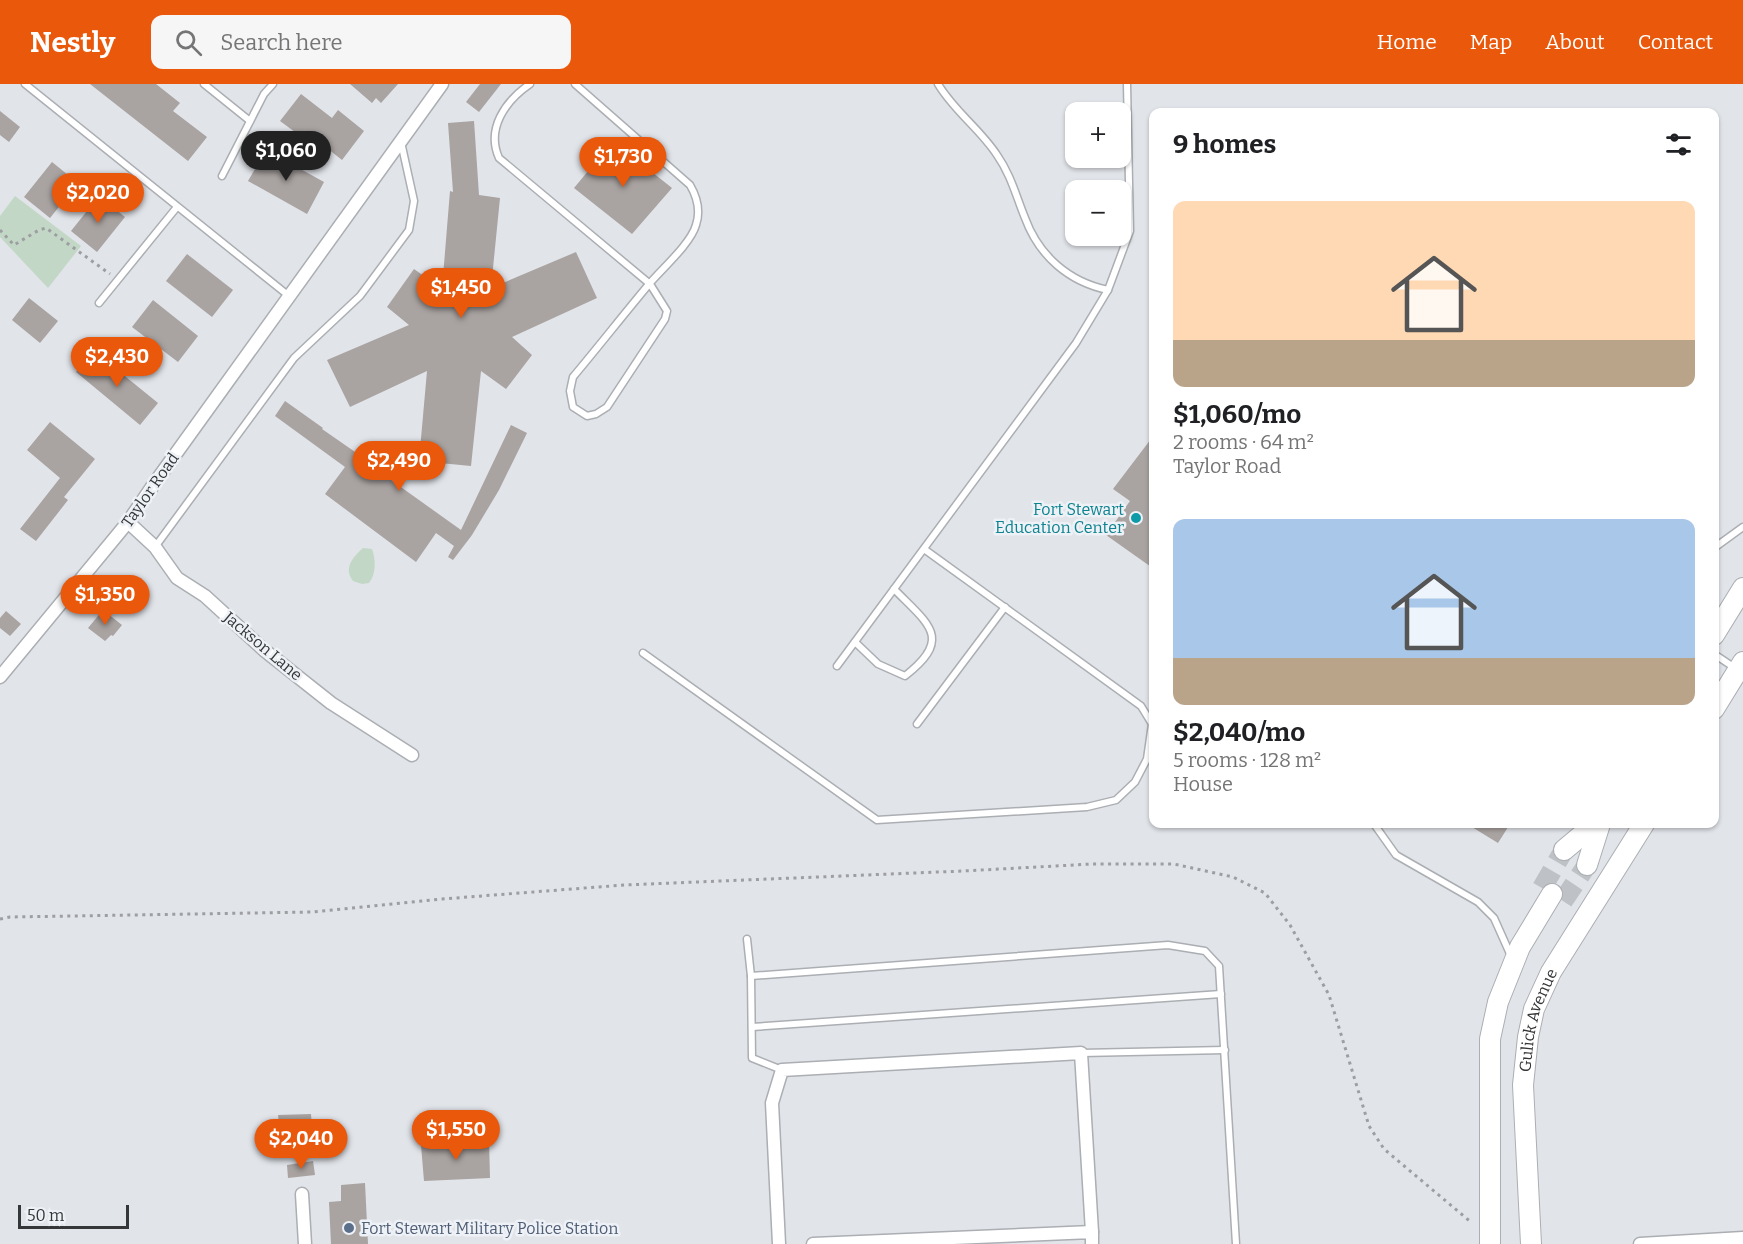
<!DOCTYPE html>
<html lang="en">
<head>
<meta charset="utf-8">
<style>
  body { margin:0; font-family:Bitter,serif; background:#f6f6f6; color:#202124; height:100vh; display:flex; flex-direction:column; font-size:22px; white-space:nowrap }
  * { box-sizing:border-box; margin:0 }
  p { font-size:20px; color:#757577 }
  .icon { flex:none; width:33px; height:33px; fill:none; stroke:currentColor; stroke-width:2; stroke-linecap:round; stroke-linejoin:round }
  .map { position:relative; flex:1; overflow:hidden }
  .sheet { position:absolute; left:1149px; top:24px; width:570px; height:720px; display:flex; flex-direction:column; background:#fff; border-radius:12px; box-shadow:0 2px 4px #0004 }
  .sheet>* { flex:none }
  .buttons { position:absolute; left:1065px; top:18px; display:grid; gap:12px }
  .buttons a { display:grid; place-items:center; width:66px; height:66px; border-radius:12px; background:#fff; box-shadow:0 2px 4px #0004; font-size:30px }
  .scale { position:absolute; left:18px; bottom:15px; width:111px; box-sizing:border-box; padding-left:6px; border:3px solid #343637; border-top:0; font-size:16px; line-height:21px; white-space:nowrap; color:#343637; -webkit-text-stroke:4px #eef1f6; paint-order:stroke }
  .price { position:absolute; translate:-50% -51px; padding:0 14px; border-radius:21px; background:#ea580c; color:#fff; font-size:20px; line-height:39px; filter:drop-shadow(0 2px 3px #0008) }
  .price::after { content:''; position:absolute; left:50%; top:36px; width:18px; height:14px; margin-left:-9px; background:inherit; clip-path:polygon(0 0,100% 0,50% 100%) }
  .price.current { background:#222; color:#fff }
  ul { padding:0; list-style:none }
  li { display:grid; align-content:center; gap:12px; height:318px; padding:0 24px }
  li span { display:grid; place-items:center; height:186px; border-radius:12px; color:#555 }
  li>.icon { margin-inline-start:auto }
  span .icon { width:108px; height:108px; fill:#fffc; stroke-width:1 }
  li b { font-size:26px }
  h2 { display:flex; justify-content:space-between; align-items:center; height:72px; padding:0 24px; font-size:26px }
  header { display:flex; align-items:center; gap:36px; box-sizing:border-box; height:84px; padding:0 30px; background:#ea580c; color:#fff }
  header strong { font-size:28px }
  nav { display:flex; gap:33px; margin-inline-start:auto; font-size:21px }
  .search { width:420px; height:54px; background:#f6f6f6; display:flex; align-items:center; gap:15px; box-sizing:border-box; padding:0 21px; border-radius:12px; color:#757577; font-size:22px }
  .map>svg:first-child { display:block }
</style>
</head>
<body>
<header>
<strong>Nestly</strong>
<div class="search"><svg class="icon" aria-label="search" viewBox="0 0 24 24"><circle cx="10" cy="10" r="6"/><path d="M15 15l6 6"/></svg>Search here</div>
<nav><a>Home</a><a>Map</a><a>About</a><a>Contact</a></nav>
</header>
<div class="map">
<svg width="1743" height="1160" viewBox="0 0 1743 1160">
  <rect width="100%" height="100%" fill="#e1e4e9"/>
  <g fill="#c2d7c5">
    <path d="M 15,112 L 81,162 L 48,204 L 0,153 L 0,132 Z"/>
    <path d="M 363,464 L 372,465 C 376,476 376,490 369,499 L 362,500 L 353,497 C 343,484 353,473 363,464 Z"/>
  </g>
  <g fill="#a9a3a1">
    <path d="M 90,0 L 156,0 L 180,19 L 173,27 L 207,53 L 188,77 Z"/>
    <path d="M 350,0 L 398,0 L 381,19 L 376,14 L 372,19 Z"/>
    <path d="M 480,0 L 501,0 L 479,28 L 466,18 Z"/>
    <path d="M 301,10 L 332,34 L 338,26 L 364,47 L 342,76 L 318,57 L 314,62 L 280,37 Z"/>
    <path d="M 0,27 L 20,43 L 9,58 L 0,51 Z"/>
    <path d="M 474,37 L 479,111 L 500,114 L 491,204 L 576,168 L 597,214 L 512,253 L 532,271 L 506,305 L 481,287 L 471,382 L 419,377 L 427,287 L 350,323 L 327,276 L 409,241 L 387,223 L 414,185 L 442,205 L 450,107 L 453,108 L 448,39 Z"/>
    <path d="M 613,57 L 672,104 L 632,150 L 574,104 Z"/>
    <path d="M 266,66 L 324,98 L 307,130 L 248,97 Z"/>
    <path d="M 52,78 L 78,99 L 50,134 L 24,113 Z"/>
    <path d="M 99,112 L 125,133 L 97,168 L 71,147 Z"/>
    <path d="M 187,170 L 233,206 L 212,233 L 166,197 Z"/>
    <path d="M 29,214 L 58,237 L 40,259 L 12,236 Z"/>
    <path d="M 153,216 L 198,252 L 178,278 L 132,243 Z"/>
    <path d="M 94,267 L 158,319 L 140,341 L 76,288 Z"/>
    <path d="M 285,317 L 323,344 L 322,345 L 371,379 L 370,381 L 461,446 L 511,341 L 527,349 L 499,406 L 472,451 L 453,476 L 448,473 L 454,462 L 436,449 L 416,478 L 325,410 L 345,383 L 275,332 Z"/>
    <path d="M 50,338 L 95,375 L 64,413 L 68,416 L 36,457 L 20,445 L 60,394 L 27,366 Z"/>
    <path d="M 1154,351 L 1154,485 L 1106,451 L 1130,417 L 1113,405 Z"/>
    <path d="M 103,526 L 122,541 L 113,552 L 111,551 L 105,557 L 88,544 Z"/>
    <path d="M 6,527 L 21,540 L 10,552 L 0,544 L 0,534 Z"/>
    <path d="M 1467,740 L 1510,740 L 1498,759 Z"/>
    <path d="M 311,1030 L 313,1057 L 281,1058 L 278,1031 Z"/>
    <path d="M 489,1056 L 490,1094 L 424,1097 L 421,1061 Z"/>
    <path d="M 313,1077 L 315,1091 L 288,1094 L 287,1081 Z"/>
    <path d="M 365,1099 L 368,1160 L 331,1160 L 329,1118 L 341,1117 L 341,1101 Z"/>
  </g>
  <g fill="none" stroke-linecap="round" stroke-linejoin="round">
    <g stroke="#bec1c5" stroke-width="20" stroke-dasharray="20 10" stroke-linecap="butt">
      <path d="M 1542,804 L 1564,766"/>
      <path d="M 1563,817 L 1587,781"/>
    </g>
    <g stroke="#abaeb2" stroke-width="9">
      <g id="service">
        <path d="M 25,0 L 289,212"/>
        <path d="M 204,0 L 250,37"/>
        <path d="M 530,0 C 505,17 486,45 499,74 L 650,200 L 667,227 L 665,235 L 607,323 L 596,330 L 587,332 L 573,323 L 570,307 L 573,293 C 599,262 624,230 650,199 C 663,184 691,159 696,141 C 701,126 697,113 690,101 L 575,0"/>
        <path d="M 938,0 C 954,27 980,45 997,71 C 1011,91 1016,112 1025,134 C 1039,172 1069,198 1108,206"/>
        <path d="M 222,92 L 264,10 L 273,0"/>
        <path d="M 99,219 L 177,123"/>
        <path d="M 155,463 L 294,274 L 360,212 L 409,146 L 414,117 L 401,58"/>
        <path d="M 1714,464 L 1743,443"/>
        <path d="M 855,558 L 878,580 L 905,592 C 954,554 928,540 894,505"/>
        <path d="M 643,569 L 877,736 L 1087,723 L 1116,716 L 1135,698 L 1147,675 L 1152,640 L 1141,622 L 924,465"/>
        <path d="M 1714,570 L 1735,584"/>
        <path d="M 837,582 L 1076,259 L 1108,206 L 1130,147 L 1127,0"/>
        <path d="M 917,640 L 1005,523"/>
        <path d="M 1374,740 L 1396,771 L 1478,818 L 1494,834 L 1511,872"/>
        <path d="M 747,855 L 751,892 L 752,974 L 782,986"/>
        <path d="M 751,892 L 1168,861 L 1205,867 L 1219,882 L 1236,1160"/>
        <path d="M 752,943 L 1221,910"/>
        <path d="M 1081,969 L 1225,966"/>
      </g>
    </g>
    <g stroke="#abaeb2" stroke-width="15">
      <g id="minor">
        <path d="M 128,438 L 155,463 L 177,494 L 205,512 L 264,566 L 331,619 L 412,671"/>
        <path d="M 0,593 L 128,438 L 154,400 L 442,0"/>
        <path d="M 302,1110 L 305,1160"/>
        <path d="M 779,1160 L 772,1019 L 782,986 L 1081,969 L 1092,1148"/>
        <path d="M 813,1160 L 1092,1148 L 1092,1160"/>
        <path d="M 1640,1160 L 1743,1154"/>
      </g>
    </g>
    <g stroke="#abaeb2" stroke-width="22">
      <g id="primary">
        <path d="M 1714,551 L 1743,504"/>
        <path d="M 1714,625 L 1743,578"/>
        <path d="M 1564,766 L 1595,740"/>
        <path d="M 1587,781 L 1600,740"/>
        <path d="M 1490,1160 L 1490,955 L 1498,918 L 1520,863 L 1552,810"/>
        <path id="s1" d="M 1531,1160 L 1523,1001 L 1528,953 L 1534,925 L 1551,888 L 1644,740"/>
      </g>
    </g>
    <g stroke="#9c9ea2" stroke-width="3" stroke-dasharray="3 4.5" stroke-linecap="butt">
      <path d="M 0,146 L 14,161 L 39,146 L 46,144 L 110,190"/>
      <path d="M 0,835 L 10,833 L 313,828 L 442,815 L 624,801 L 963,787 L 1092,780 L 1174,780 L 1233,793 L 1265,809 L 1290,841 L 1329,911 L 1369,1042 L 1384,1065 L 1472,1139"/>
    </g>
    <use href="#service" stroke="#fff" stroke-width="6"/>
    <use href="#minor" stroke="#fff" stroke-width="12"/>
    <use href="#primary" stroke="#fff" stroke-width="20"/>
  </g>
  <circle fill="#0f9aa8" stroke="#eef1f6" stroke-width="2" cx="1136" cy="434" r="6"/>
  <circle fill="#5c6f8a" stroke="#eef1f6" stroke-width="2" cx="349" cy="1144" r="6"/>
  <g text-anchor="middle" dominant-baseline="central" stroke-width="5" stroke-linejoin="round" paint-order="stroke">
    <g font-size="16" fill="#343637" stroke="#eef1f6">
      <text transform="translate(150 406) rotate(-55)">Taylor Road</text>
      <text transform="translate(263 562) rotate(40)">Jackson Lane</text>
      <text stroke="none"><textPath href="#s1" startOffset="226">Gulick Avenue</textPath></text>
    </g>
    <g font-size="16" fill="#0d838f" stroke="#eef1f6" text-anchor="end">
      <text x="1124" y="425">Fort Stewart<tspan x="1124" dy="18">Education Center</tspan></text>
    </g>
    <g font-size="16" fill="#4e5e75" stroke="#eef1f6" text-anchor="start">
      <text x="361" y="1144">Fort Stewart Military Police Station</text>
    </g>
  </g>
</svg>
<div class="buttons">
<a>+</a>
<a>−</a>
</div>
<div class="scale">50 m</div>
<b class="price current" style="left:286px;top:98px">$1,060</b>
<b class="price" style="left:623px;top:104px">$1,730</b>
<b class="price" style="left:98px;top:140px">$2,020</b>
<b class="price" style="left:461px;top:235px">$1,450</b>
<b class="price" style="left:117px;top:304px">$2,430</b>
<b class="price" style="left:399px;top:408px">$2,490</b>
<b class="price" style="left:105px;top:542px">$1,350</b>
<b class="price" style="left:456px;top:1077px">$1,550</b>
<b class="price" style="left:301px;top:1086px">$2,040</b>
<section class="sheet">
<h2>9 homes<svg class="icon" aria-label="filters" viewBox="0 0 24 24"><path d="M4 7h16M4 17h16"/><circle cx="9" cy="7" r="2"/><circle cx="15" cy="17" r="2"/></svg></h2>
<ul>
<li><span style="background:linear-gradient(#ffd9b3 75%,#b9a48a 0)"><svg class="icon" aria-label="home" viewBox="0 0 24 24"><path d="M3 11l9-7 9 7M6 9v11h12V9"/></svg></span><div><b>$1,060/mo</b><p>2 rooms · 64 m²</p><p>Taylor Road</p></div></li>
<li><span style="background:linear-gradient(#a9c7e8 75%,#b9a48a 0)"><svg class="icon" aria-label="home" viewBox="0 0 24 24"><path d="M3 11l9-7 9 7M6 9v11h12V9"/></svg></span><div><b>$2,040/mo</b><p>5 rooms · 128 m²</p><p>House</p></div></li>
</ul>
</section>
</div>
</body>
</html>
